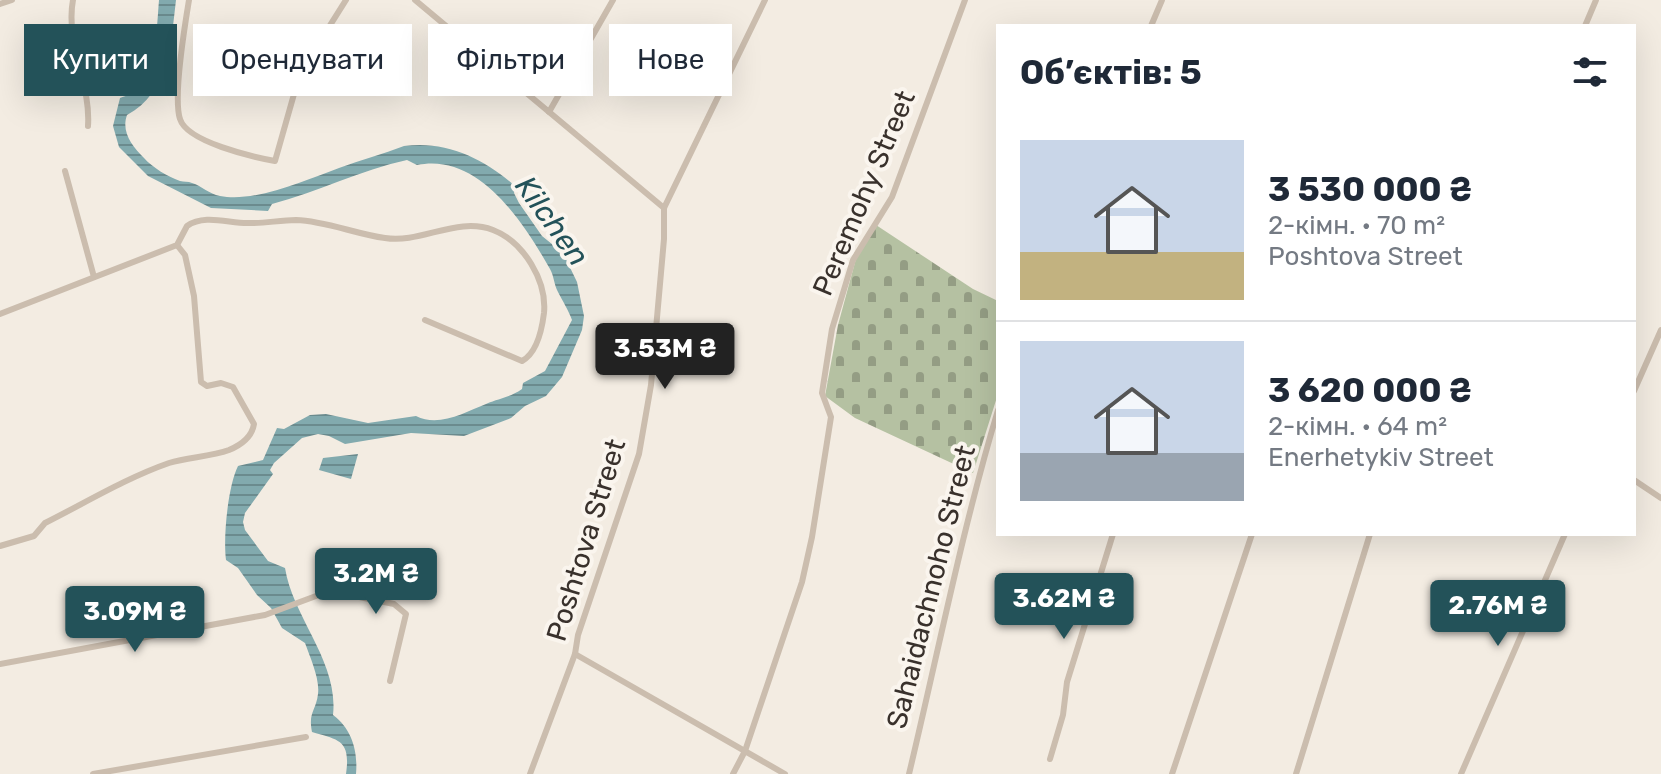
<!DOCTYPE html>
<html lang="uk">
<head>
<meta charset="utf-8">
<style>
  body { margin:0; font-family:Rubik,sans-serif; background:#f2f2f3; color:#1f2937; height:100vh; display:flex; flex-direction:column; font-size:30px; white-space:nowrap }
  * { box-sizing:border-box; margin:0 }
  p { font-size:26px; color:#747a83 }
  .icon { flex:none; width:44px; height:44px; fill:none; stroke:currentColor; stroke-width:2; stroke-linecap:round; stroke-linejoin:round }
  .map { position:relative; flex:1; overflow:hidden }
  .drawer { position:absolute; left:996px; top:24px; width:640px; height:512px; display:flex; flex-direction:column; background:#fff; border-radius:0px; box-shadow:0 8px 32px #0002 }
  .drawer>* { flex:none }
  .banner { position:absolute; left:24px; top:24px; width:760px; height:72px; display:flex; gap:16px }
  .price { position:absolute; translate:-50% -68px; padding:0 18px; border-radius:8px; background:#235259; color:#fff; font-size:26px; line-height:52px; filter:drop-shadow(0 2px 4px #0008) }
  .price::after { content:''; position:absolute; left:50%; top:48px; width:24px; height:18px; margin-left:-12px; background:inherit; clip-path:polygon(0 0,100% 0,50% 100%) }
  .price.active { background:#222; color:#fff }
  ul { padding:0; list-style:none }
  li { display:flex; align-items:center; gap:24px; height:200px; padding:0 24px }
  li+li { border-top:2px solid #e0e1e3 }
  li span { display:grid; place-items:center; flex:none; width:224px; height:160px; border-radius:0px; color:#555 }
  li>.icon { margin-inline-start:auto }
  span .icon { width:96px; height:96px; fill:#fffc; stroke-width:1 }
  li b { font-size:34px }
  h2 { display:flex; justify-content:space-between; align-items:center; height:96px; padding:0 24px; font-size:34px }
  .chip { padding:0 28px; border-radius:0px; background:#fff; box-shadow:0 8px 32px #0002; font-size:28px; line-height:72px }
  .chip.active { background:#235259; color:#fff }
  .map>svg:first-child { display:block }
</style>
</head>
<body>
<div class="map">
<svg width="1661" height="774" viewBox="0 0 1661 774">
  <defs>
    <pattern id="cemetery-stones" width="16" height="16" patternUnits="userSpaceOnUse" patternTransform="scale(2)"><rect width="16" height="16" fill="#b5c1a2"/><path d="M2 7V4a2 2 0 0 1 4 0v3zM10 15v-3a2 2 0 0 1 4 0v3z" fill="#949d84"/></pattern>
    <pattern id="water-rules" width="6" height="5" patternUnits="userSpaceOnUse" patternTransform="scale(2)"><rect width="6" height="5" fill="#82aaae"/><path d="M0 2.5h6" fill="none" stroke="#6b8b8e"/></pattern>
  </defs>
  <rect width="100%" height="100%" fill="#f3ece2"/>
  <path fill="url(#cemetery-stones)" d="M 876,225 L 973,289 L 998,301 L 998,394 L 973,473 L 855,418 L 825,396 L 838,325 L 857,255 Z"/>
  <g fill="url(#water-rules)">
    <path d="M 159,0 L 176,0 C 171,42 169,93 127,115 C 121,132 132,146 144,158 C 153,168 167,176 180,181 C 184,182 188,181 192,183 C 202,186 209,194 220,196 C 255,203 306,180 339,168 C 361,160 383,154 404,146 C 446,140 485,159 515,186 L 514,193 L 519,203 L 542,236 L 563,253 L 577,282 L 584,316 L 582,330 L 562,377 L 546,396 L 525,406 L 511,418 L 464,436 L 411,433 L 345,444 L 329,436 L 318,434 L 302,438 L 274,463 L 270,470 L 273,474 L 245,513 L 243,522 L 245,530 L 268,561 L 285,568 C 293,618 339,662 333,715 C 352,729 358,751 356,774 L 346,774 C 351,739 338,740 312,732 C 308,712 316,711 318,694 C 320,679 310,657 305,643 L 282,628 L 271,608 L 257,595 L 238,568 L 226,560 C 223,537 228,486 238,466 L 263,460 L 277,428 L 284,429 L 310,415 L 326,414 L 368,423 L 416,416 C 439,428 465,412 486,404 C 500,398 509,398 522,389 L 523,383 L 545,371 L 572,320 C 568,309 563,302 558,292 C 554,285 554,276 550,269 C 524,223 479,152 417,165 L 407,160 C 360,170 318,192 272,204 L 268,211 L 211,208 L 148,176 L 119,147 L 113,126 L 120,98 C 125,96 133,94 137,91 C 156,76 157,23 159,0 Z"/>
    <path d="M 358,454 L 351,479 L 319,470 L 323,458 Z"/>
  </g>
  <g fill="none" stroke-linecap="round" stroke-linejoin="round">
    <g stroke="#cbbdae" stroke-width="6">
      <path d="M 73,0 C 65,42 91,83 88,126"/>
      <path d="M 189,0 C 185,24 173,98 180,119 C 187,142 253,157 275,161 L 300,73 L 346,0"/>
      <path d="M 415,0 L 664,208"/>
      <path d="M 0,4 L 12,0"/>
      <path d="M 1151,26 L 1162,0"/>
      <path d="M 1585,26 L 1596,0"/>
      <path d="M 549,112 L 613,0"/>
      <path d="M 65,171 L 94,277"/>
      <path d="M 0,314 L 177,245 L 187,226 C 204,214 228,223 247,223 C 263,224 279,220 296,220 C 326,221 355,234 385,238 C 421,244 457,216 493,230 C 524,242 547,281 544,313 C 542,329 537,353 522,361 L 425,320"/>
      <path d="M 1634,391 L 1661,330"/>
      <path d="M 1634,480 L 1661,498"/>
      <path d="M 0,546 L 34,536 L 45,523 C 85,503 126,478 169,463 C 188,457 210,457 229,450 C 241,445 252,437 254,424 L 233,387 L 221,383 L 207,386 L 201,382 L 194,296 L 185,255 L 177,245"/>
      <path d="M 575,654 L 785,774"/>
      <path d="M 0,664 L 265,615 L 324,593 L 340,593 L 394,604 L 406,614 L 390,681"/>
      <path d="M 1050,759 L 1063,715 L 1067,682 L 1113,534"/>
      <path d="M 93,774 L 306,737"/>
      <path d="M 530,774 L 575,654 L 578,635 L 639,454 L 651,385 L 664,239 L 664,208 L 765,0"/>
      <path d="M 733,774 L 745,751 L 802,582 L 812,537 L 831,417 L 822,393 L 832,329 L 853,260 L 892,197 L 965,0"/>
      <path d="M 909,774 C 938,653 962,530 998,410"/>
      <path d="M 1172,774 L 1252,534"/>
      <path d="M 1296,774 L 1370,534"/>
      <path d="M 1461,774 L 1565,534"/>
    </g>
  </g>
  <g text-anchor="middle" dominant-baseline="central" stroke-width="8" stroke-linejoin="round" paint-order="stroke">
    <g font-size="28" fill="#39312c" stroke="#faf5ee">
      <text transform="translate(864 193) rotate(-67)">Peremohy Street</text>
      <text transform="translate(586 540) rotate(-73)">Poshtova Street</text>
      <text transform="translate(931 587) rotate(-76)">Sahaidachnoho Street</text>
    </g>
    <g font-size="30" font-style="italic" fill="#235259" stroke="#faf5ee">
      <text transform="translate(552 221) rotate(54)">Kilchen</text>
    </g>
  </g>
</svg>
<b class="price active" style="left:665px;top:391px">3.53M ₴</b>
<b class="price" style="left:376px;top:616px">3.2M ₴</b>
<b class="price" style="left:1064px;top:641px">3.62M ₴</b>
<b class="price" style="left:1498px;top:648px">2.76M ₴</b>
<b class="price" style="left:135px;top:654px">3.09M ₴</b>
<div class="banner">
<a class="chip active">Купити</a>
<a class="chip">Орендувати</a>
<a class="chip">Фільтри</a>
<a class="chip">Нове</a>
</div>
<section class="drawer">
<h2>Об’єктів: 5<svg class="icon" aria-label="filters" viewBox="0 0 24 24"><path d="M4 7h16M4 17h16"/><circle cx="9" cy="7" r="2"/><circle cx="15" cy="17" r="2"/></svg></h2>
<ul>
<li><span style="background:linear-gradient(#c9d6e8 70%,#c2b280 0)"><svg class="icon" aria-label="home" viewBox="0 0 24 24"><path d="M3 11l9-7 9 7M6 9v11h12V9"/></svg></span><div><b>3 530 000 ₴</b><p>2-кімн. · 70 m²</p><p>Poshtova Street</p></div></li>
<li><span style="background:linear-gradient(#c9d6e8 70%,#9aa5b1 0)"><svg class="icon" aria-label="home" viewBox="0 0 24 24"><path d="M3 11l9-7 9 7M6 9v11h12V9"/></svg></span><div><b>3 620 000 ₴</b><p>2-кімн. · 64 m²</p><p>Enerhetykiv Street</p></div></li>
</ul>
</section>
</div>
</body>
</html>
